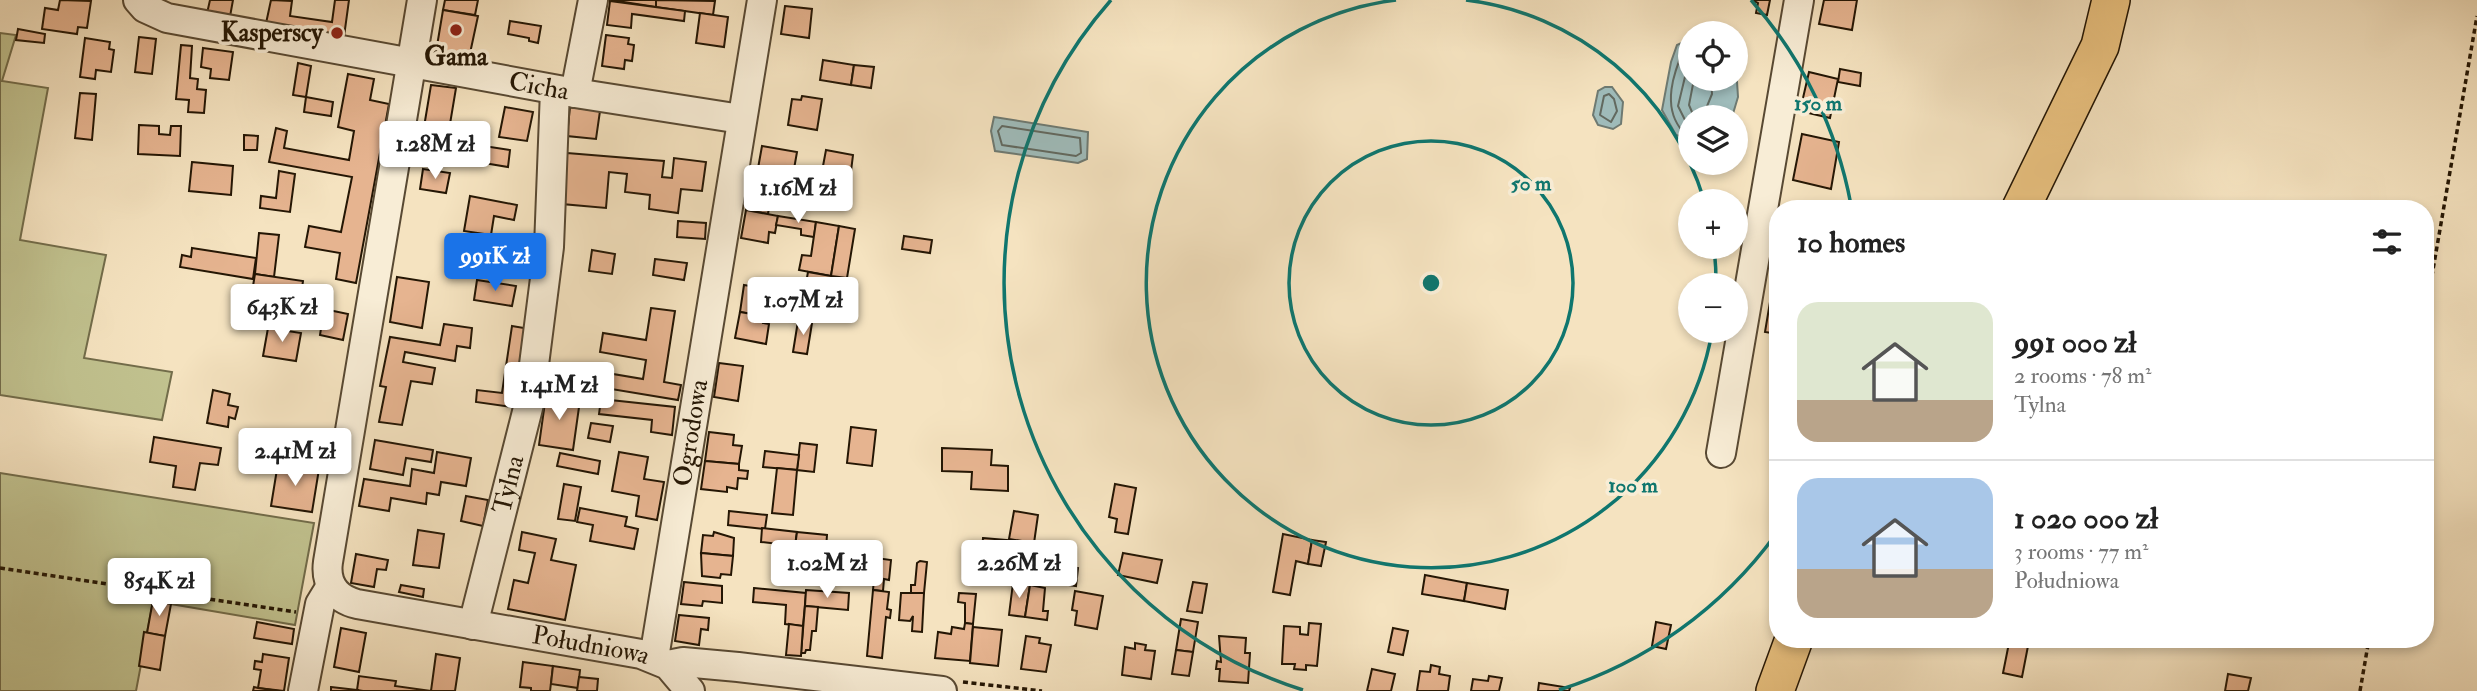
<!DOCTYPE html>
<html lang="en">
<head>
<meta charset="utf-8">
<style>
  body { margin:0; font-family:"IM FELL Double Pica",serif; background:#f6f6f6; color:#222; height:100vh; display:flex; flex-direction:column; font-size:26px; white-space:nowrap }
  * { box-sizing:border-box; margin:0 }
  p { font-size:23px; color:#767676 }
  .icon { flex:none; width:38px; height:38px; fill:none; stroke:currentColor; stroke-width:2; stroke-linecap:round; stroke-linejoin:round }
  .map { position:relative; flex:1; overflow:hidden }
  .panel { position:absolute; left:1769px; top:200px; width:665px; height:448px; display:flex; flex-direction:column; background:#fff; border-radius:28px; box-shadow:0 4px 10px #0003 }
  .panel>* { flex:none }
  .fabs { position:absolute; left:1678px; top:21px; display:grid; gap:14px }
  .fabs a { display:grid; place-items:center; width:70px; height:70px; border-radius:50%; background:#fff; box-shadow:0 4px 10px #0003; font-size:35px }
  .price { position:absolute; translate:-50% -60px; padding:0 16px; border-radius:7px; background:#fff; color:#222; font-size:23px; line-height:46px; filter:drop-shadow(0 2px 4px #0008) }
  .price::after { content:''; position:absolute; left:50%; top:42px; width:21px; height:16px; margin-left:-10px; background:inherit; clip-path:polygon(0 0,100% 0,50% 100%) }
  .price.active { background:#1a73e8; color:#fff }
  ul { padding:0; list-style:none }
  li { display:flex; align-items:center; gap:21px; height:175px; padding:0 28px }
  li+li { border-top:2px solid #e0e0e0 }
  li span { display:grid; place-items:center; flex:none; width:196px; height:140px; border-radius:21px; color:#555 }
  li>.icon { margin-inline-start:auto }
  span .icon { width:84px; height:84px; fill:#fffc; stroke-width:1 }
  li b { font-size:30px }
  h2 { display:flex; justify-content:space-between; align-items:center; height:84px; padding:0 28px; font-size:30px }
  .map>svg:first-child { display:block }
</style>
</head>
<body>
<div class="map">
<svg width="2477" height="691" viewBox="0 0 2477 691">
  <rect width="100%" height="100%" fill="#f5e3c0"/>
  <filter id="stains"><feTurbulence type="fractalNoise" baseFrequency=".00286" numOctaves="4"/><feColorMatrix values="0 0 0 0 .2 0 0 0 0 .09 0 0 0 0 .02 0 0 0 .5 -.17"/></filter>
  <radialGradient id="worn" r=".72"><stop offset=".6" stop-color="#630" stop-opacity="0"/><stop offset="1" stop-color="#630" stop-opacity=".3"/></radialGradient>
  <g fill="#c1c28f" stroke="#726c4a" stroke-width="2">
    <path d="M 0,33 L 16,35 L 2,81 L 48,88 L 20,240 L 106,255 L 84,358 L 172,372 L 162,420 L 0,395 Z"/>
    <path d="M 0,473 L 314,523 L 295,625 L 153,601 L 136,691 L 0,691 Z"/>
  </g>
  <g fill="#9fbcbb" stroke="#6e7a72" stroke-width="2">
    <path d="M 1690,39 L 1690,79 L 1736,79 L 1736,66 L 1738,97 L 1732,117 L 1690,117 L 1690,139 L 1676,135 L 1662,110 L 1671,62 L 1677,45 Z"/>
    <path d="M 1605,87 L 1612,87 L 1623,102 L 1621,124 L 1613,129 L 1598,125 L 1593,115 L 1598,91 Z"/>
    <path d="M 994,117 L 1088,132 L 1087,159 L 1078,163 L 995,151 L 991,131 Z"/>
  </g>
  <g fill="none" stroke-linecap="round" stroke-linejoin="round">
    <g stroke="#626960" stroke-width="2">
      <path d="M 1690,46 L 1684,49 C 1673,74 1663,105 1680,128 L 1690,132"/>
      <path d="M 1690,56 L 1678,106 L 1685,120 L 1690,123"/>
      <path d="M 1694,79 L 1689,105 L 1692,112 L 1703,116 L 1712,94 L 1711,79"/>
      <path d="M 1609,94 L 1614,99 L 1617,111 L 1611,122 L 1600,115 L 1604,96 Z"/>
      <path d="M 1002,126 L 1080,138 L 1081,153 L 1076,156 L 1002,145 L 998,131 Z"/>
    </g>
  </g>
  <g fill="#e6b490" stroke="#241604" stroke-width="2">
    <path d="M 60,0 L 91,1 L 87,28 L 78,27 L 77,34 L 42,29 L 45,8 L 58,10 Z"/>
    <path d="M 210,0 L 233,0 L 229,22 L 206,18 Z"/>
    <path d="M 271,0 L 292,1 L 290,16 L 332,22 L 335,0 L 349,0 L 343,44 L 265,28 Z"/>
    <path d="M 445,0 L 478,0 L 475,15 L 443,10 Z"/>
    <path d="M 611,0 L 656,0 L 656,7 Z"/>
    <path d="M 656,0 L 715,1 L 713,15 L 656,7 Z"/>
    <path d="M 1752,0 L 1770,0 L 1767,15 L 1756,13 L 1758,3 Z"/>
    <path d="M 1824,0 L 1857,0 L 1852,30 L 1819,24 Z"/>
    <path d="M 610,1 L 685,11 L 684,21 L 632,14 L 631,28 L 607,25 Z"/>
    <path d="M 785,6 L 812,9 L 809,38 L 781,34 Z"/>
    <path d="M 443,10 L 478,16 L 469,58 L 436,52 Z"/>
    <path d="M 700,13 L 728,17 L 724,47 L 696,43 Z"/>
    <path d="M 510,21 L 541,26 L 538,43 L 529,41 L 529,38 L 508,34 Z"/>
    <path d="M 18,29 L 45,34 L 44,43 L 16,40 Z"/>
    <path d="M 606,35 L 629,38 L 628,44 L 634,45 L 632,61 L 625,60 L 624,69 L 602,66 Z"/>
    <path d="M 139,37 L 156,39 L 152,74 L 135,72 Z"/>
    <path d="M 85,38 L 110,42 L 109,49 L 114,50 L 111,72 L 96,70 L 95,79 L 80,77 Z"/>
    <path d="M 181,45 L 192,46 L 190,78 L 198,79 L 197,89 L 206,90 L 204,113 L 188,112 L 189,100 L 176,99 Z"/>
    <path d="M 203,48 L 233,52 L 229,80 L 210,78 L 211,69 L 201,67 Z"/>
    <path d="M 823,60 L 854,65 L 851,85 L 820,80 Z"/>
    <path d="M 298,63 L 311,66 L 306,97 L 293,95 Z"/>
    <path d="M 854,65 L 874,67 L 871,88 L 851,85 Z"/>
    <path d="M 1840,69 L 1861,73 L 1860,86 L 1838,82 Z"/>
    <path d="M 1809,72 L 1838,79 L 1830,118 L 1800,111 Z"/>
    <path d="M 348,74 L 374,79 L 370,100 L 389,104 L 356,283 L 336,279 L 340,253 L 305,247 L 309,226 L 341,232 L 352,177 L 269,162 L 276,128 L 287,131 L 284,148 L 349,160 L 354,131 L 338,127 Z"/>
    <path d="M 431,85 L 456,88 L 449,130 L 424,127 Z"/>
    <path d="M 80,93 L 96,94 L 92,140 L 75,138 Z"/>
    <path d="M 802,96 L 822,99 L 817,130 L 788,125 L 792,99 L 801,100 Z"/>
    <path d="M 306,97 L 333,102 L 331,116 L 304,112 Z"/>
    <path d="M 505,107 L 533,112 L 527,141 L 499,137 Z"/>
    <path d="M 570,107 L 600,111 L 596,139 L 567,136 Z"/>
    <path d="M 139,125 L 159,126 L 159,134 L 170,135 L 171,126 L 181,126 L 180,156 L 138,154 Z"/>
    <path d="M 1802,134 L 1839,142 L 1831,189 L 1793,180 Z"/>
    <path d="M 244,135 L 258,136 L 257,150 L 244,150 Z"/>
    <path d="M 451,141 L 510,150 L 508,167 L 448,157 Z"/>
    <path d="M 762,146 L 797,152 L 794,169 L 787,168 L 785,178 L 757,174 Z"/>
    <path d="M 826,150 L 853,155 L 851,171 L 823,166 Z"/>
    <path d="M 567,153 L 664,161 L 662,177 L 672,178 L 674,158 L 706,162 L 702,191 L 681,189 L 678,213 L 649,209 L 650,195 L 625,192 L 627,174 L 609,172 L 606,208 L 562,204 Z"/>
    <path d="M 192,162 L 233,166 L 231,195 L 189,191 Z"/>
    <path d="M 423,169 L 450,173 L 446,193 L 420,189 Z"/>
    <path d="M 279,171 L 295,174 L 290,212 L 260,208 L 261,196 L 276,198 Z"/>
    <path d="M 750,185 L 790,191 L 789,200 L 776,197 L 776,201 L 770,201 L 768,214 L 746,210 Z"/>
    <path d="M 470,196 L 517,205 L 514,220 L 494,216 L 491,235 L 464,231 Z"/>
    <path d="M 746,210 L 778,216 L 775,233 L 769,232 L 768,243 L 741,238 Z"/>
    <path d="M 778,216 L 816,222 L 814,237 L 801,235 L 801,229 L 776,225 Z"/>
    <path d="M 678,221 L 706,223 L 705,239 L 677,237 Z"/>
    <path d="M 816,222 L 839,226 L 831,276 L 799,270 L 802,255 L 811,256 Z"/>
    <path d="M 839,226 L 855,229 L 847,278 L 831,276 Z"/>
    <path d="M 259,233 L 279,235 L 274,277 L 255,274 Z"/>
    <path d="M 904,236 L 932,240 L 930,253 L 902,249 Z"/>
    <path d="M 509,238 L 526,241 L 524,255 L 506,253 Z"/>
    <path d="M 192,248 L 256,258 L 253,279 L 180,267 L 182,255 L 191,257 Z"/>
    <path d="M 592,250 L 615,254 L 612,274 L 589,271 Z"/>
    <path d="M 655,259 L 687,263 L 684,280 L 653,275 Z"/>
    <path d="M 808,272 L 831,276 L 829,288 L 821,287 L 819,297 L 804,294 Z"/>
    <path d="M 255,274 L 303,281 L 301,295 L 253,286 Z"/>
    <path d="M 397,277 L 429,282 L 422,328 L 390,322 Z"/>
    <path d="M 477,280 L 516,286 L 512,306 L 474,300 Z"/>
    <path d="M 744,285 L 768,289 L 766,299 L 773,300 L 771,309 L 765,308 L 764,316 L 740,312 Z"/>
    <path d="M 1777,288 L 1778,289 L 1778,334 L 1765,332 L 1771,296 L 1776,296 Z"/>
    <path d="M 804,294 L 831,299 L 827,317 L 801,313 Z"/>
    <path d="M 651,308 L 675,311 L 664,382 L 681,385 L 678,400 L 599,387 L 601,372 L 643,379 L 646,360 L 600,352 L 603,333 L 646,340 Z"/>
    <path d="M 324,309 L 348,314 L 343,340 L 320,335 Z"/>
    <path d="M 740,312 L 764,316 L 763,323 L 769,324 L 766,344 L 735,338 Z"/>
    <path d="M 798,321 L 812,323 L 807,354 L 793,352 Z"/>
    <path d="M 444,324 L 472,328 L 470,348 L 457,346 L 455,361 L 405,352 L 403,362 L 435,368 L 432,384 L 411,381 L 402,425 L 379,422 L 386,387 L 380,386 L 390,337 L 440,345 Z"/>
    <path d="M 512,326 L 530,329 L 518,408 L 476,402 L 477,390 L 502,393 Z"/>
    <path d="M 268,328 L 301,333 L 296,361 L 263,356 Z"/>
    <path d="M 719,363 L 743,366 L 738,401 L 714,397 Z"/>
    <path d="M 213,390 L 230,394 L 228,405 L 238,407 L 235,419 L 229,417 L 228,427 L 207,423 Z"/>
    <path d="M 546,395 L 580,400 L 573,450 L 539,445 Z"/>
    <path d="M 601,399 L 675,407 L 672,435 L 651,432 L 652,420 L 599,414 Z"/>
    <path d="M 591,423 L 613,426 L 610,442 L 588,438 Z"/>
    <path d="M 851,427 L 876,430 L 872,466 L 847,463 Z"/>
    <path d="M 709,432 L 734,435 L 733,445 L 742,446 L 739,464 L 705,461 Z"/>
    <path d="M 154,437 L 221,448 L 218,465 L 200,463 L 195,490 L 173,487 L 176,466 L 150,462 Z"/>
    <path d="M 375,440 L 433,450 L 431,462 L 406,458 L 403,475 L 370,469 Z"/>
    <path d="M 800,443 L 817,445 L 814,472 L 797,470 Z"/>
    <path d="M 942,448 L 992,450 L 991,465 L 1008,466 L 1008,491 L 971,489 L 972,472 L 942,471 Z"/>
    <path d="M 765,451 L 799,455 L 797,470 L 763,467 Z"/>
    <path d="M 437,452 L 471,458 L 466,486 L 441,482 L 439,495 L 427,493 L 426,504 L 391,498 L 389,511 L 359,506 L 364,479 L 410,486 L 412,469 L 434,473 Z"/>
    <path d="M 619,452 L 648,457 L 644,479 L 664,482 L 657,520 L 636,516 L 639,496 L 612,491 Z"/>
    <path d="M 560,453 L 600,461 L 598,474 L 557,466 Z"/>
    <path d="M 705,461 L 739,464 L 739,470 L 748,471 L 747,479 L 738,478 L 737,489 L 727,487 L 727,492 L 701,489 Z"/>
    <path d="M 278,463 L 319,469 L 312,512 L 271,506 Z"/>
    <path d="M 777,468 L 797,470 L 793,515 L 772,513 Z"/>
    <path d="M 564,484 L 581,487 L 575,521 L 558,519 Z"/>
    <path d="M 1115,484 L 1136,488 L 1128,534 L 1115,532 L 1117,519 L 1109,517 Z"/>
    <path d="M 466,496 L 488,500 L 483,526 L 461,521 Z"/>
    <path d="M 580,508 L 627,517 L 625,526 L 638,529 L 634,549 L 590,541 L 593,525 L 577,522 Z"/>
    <path d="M 729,511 L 767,515 L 765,529 L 728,525 Z"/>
    <path d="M 1014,511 L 1038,515 L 1034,543 L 1009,539 Z"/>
    <path d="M 762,528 L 797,532 L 795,546 L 761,542 Z"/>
    <path d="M 418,530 L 444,534 L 439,568 L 413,565 Z"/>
    <path d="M 522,532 L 556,539 L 551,560 L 576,565 L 565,620 L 508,609 L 514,580 L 528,583 L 535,553 L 519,550 Z"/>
    <path d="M 714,532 L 734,538 L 733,556 L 701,553 L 703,535 L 713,536 Z"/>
    <path d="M 797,532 L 827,535 L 826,549 L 795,546 Z"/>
    <path d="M 1283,534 L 1312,540 L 1308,564 L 1296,561 L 1290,595 L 1273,592 Z"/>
    <path d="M 983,538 L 1018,541 L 1016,565 L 981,562 Z"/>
    <path d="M 1312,540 L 1326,542 L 1321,566 L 1308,564 Z"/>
    <path d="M 701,553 L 733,556 L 731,575 L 721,574 L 720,578 L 702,576 Z"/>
    <path d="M 1123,553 L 1162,560 L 1157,583 L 1118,575 Z"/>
    <path d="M 356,554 L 388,560 L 386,570 L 377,569 L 374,587 L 351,583 Z"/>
    <path d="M 876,558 L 891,560 L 889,580 L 884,579 L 883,591 L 873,590 Z"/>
    <path d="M 920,561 L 927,562 L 924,593 L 911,593 L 911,585 L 915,585 L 917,563 Z"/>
    <path d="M 1056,564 L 1078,568 L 1076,586 L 1054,583 Z"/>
    <path d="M 1425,575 L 1467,583 L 1464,601 L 1422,594 Z"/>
    <path d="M 684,582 L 722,586 L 722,603 L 703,601 L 702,606 L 681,604 Z"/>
    <path d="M 1193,582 L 1207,584 L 1202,613 L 1187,611 Z"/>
    <path d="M 1013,583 L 1030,585 L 1025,617 L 1009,615 Z"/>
    <path d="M 1467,583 L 1508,590 L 1505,609 L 1464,601 Z"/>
    <path d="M 401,585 L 424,589 L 423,597 L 399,592 Z"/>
    <path d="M 1030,585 L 1045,588 L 1043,611 L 1048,611 L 1047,620 L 1025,617 Z"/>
    <path d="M 754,588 L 806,593 L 803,626 L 785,624 L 786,605 L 753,602 Z"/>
    <path d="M 806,590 L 849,593 L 848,610 L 805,606 Z"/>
    <path d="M 873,590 L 889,592 L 887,609 L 891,610 L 890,618 L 886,617 L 882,658 L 867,656 Z"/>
    <path d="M 1075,591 L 1103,596 L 1097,629 L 1075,625 L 1077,611 L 1072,610 Z"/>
    <path d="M 901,593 L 924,593 L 922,632 L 912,631 L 913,616 L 910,621 L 899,620 Z"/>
    <path d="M 959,593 L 976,594 L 973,624 L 965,623 L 965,603 L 958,602 Z"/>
    <path d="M 153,600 L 171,604 L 165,636 L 147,633 Z"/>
    <path d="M 805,606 L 818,607 L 816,631 L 812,631 L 810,650 L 806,650 L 805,653 L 801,653 Z"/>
    <path d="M 679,615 L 709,618 L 708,630 L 701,629 L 699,645 L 675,641 Z"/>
    <path d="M 1181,619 L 1198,622 L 1193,652 L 1176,650 Z"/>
    <path d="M 257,622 L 294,629 L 292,644 L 254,638 Z"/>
    <path d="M 1656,622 L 1671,625 L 1666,649 L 1652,646 Z"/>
    <path d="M 965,623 L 973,624 L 970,661 L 935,658 L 938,632 L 951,634 L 952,627 L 964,629 Z"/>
    <path d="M 1309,623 L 1321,624 L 1317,666 L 1306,665 L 1306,670 L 1294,669 L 1295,664 L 1282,664 L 1284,626 L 1300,627 L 1300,634 L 1308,635 Z"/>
    <path d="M 789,624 L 803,626 L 801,656 L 786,655 Z"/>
    <path d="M 973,627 L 1002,630 L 998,666 L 970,663 Z"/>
    <path d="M 341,628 L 366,633 L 359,672 L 334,667 Z"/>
    <path d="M 1393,628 L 1408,631 L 1403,655 L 1388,652 Z"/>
    <path d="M 144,632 L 165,636 L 160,670 L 139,666 Z"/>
    <path d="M 1026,636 L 1040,638 L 1039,643 L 1051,645 L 1046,672 L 1021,669 Z"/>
    <path d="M 1219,636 L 1246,638 L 1245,653 L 1250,653 L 1248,683 L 1219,681 L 1220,669 L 1216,669 L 1217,661 L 1221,662 Z"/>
    <path d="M 1135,643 L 1146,645 L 1145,650 L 1155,651 L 1151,679 L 1122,675 L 1125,647 L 1135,649 Z"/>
    <path d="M 2009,643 L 2028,646 L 2022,677 L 2003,673 Z"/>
    <path d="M 1176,650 L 1193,652 L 1189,676 L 1172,674 Z"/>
    <path d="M 263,654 L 289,658 L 284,691 L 258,688 L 261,670 L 254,669 L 255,661 L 262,662 Z"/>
    <path d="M 436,654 L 460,658 L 455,691 L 363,691 L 357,690 L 359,676 L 396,681 L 395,686 L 431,691 Z"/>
    <path d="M 523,662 L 553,666 L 550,691 L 531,691 L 531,688 L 520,687 Z"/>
    <path d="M 1431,665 L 1440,667 L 1439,674 L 1450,676 L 1448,691 L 1417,691 L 1420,671 L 1430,672 Z"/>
    <path d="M 553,666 L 580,670 L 578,688 L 551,684 Z"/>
    <path d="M 1372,669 L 1395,674 L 1391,691 L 1367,691 Z"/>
    <path d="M 2228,674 L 2251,678 L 2248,691 L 2225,691 Z"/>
    <path d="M 1489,676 L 1502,678 L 1499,691 L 1471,691 L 1473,679 L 1488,681 Z"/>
    <path d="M 579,677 L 598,679 L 597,691 L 577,691 Z"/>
    <path d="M 1539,683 L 1570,688 L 1569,691 L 1538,691 Z"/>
    <path d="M 254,687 L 258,688 L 279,691 L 253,691 Z"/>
    <path d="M 331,687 L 357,690 L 359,690 L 331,691 Z"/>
  </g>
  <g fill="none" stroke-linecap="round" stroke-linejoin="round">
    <g stroke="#584933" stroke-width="32">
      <g id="minor">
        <path id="s1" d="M 138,0 L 145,8 L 167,18 L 575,93 L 741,119"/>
        <path id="s2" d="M 422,0 L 328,562 C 325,583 336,599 357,604 L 641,654 L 668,665 L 690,691"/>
        <path d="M 575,93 L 593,0"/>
        <path d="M 1721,453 L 1799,0"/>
        <path id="s3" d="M 473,625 L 529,404 L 549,247 L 555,90"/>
        <path id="s4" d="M 654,658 L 762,0"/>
        <path d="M 668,665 L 683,662 L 738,667 L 942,691"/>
        <path d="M 303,691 L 320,604 L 331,586"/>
      </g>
    </g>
    <g stroke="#241604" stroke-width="40">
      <g id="major">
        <path d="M 2021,208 L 2100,46 L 2111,0"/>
        <path d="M 1775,691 L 1794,639"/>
      </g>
    </g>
    <g stroke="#241604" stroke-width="3.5" stroke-dasharray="5 3.5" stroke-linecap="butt">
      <path d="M 2426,310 L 2477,16"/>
      <path d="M 0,568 L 296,612"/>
      <path d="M 963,682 L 1042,691"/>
      <path d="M 2360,691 L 2369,639"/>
    </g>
    <use href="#minor" stroke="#f8edd6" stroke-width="28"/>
    <use href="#major" stroke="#eac280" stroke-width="37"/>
  </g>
  <g fill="none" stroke="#0f766e" stroke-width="3.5">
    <circle cx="1431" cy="283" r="142"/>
    <path d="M1712 332A285 285 0 1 1 1396 0M1466 0A285 285 0 0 1 1704 200M1714 248A285 285 0 0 1 1716 283"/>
    <path d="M1776 534A427 427 0 0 1 1559 690M1303 690A427 427 0 0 1 1111 0M1751 0A427 427 0 0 1 1851 205"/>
  </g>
  <g fill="#8f2418" stroke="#f8edd6" stroke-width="2.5">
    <circle cx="456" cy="30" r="7"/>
    <circle cx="337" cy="33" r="7"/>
  </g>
  <g text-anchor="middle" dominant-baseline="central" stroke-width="7" stroke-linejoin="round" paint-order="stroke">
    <g font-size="26" font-weight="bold" fill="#241604" stroke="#f8edd6" text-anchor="end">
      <text x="323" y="33">Kasperscy</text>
      <text x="456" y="57" text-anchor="middle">Gama</text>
    </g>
    <g font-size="26" fill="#241604" stroke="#f8edd6">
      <text stroke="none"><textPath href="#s1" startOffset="413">Cicha</textPath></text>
      <text stroke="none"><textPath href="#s4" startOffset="228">Ogrodowa</textPath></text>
      <text stroke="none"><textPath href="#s3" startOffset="145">Tylna</textPath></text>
      <text stroke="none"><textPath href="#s2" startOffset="864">Południowa</textPath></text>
    </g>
  </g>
  <circle cx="1431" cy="283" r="10" fill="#0f766e" stroke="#f8edd6" stroke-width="3.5"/>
  <g font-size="21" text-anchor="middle" font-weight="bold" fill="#0f766e" stroke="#f8edd6" stroke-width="7" stroke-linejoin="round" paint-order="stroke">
    <text x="1818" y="110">150 m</text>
    <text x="1531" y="190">50 m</text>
    <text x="1633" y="492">100 m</text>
  </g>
  <rect width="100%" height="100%" filter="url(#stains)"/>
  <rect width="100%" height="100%" fill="url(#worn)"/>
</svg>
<div class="fabs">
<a><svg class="icon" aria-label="locate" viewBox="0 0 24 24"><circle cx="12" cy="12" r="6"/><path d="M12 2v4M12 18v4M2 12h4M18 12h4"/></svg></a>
<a><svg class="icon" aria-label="layers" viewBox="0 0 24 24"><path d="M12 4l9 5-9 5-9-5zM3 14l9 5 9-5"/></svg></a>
<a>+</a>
<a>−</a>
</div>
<b class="price" style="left:435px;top:181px">1.28M zł</b>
<b class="price" style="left:798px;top:225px">1.16M zł</b>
<b class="price active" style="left:495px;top:293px">991K zł</b>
<b class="price" style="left:803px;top:337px">1.07M zł</b>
<b class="price" style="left:282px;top:344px">643K zł</b>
<b class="price" style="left:559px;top:422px">1.41M zł</b>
<b class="price" style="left:295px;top:488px">2.41M zł</b>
<b class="price" style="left:827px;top:600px">1.02M zł</b>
<b class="price" style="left:1019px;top:600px">2.26M zł</b>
<b class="price" style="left:159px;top:618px">854K zł</b>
<section class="panel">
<h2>10 homes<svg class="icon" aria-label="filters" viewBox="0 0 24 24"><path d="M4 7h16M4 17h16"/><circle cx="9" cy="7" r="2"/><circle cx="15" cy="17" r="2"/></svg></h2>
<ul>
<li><span style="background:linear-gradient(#dfe7d0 70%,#b9a48a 0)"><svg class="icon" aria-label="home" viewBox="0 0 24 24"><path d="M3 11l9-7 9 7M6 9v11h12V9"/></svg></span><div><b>991 000 zł</b><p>2 rooms · 78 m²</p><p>Tylna</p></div></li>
<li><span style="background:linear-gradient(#a9c7e8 65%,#b9a48a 0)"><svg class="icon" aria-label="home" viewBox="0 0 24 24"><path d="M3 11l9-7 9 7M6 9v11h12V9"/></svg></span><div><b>1 020 000 zł</b><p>3 rooms · 77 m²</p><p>Południowa</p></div></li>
</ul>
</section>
</div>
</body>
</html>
